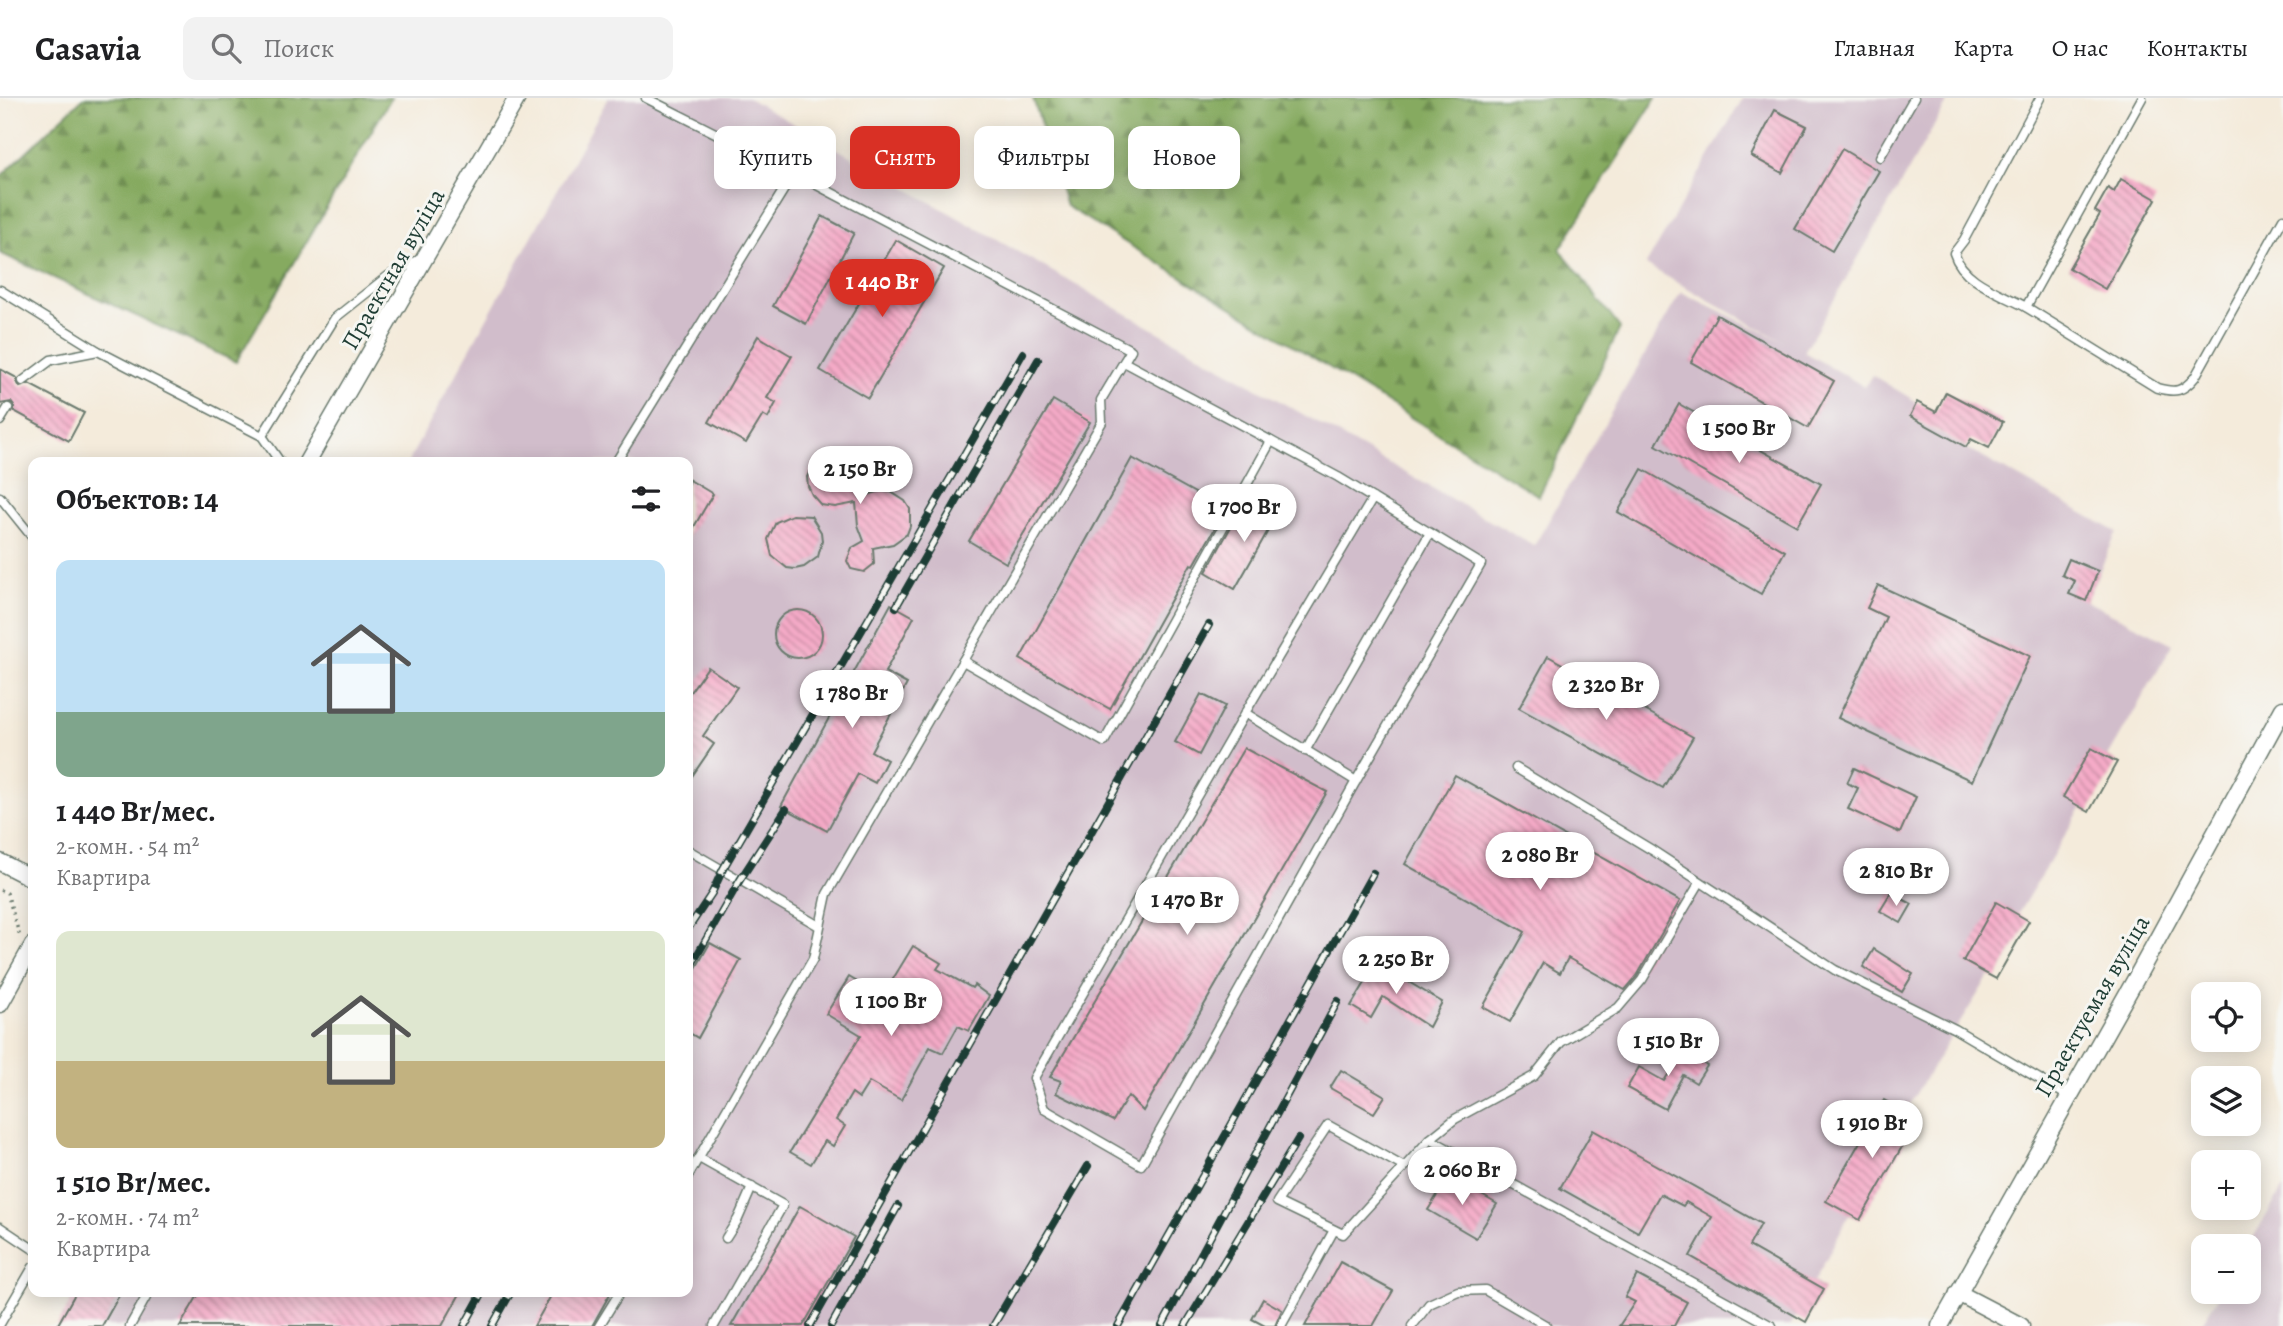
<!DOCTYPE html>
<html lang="ru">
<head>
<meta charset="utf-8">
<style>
  body { margin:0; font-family:Alegreya,serif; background:#f2f2f2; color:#202124; height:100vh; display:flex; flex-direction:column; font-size:26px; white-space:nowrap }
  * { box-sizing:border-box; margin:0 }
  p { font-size:23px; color:#757577 }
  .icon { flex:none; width:38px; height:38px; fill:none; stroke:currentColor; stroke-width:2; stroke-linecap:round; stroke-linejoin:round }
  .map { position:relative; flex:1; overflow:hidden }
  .details { position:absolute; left:28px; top:359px; width:665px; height:840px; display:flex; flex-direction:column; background:#fff; border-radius:14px; box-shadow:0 4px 18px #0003 }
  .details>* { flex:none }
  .top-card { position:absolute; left:714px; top:28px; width:665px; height:63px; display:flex; gap:14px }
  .tools { position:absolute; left:2191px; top:884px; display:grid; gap:14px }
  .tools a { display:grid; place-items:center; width:70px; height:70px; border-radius:14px; background:#fff; box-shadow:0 4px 18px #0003; font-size:35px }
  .price { position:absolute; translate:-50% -60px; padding:0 16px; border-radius:24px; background:#fff; color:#222; font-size:23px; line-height:46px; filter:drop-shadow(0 2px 4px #0008) }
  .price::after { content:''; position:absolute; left:50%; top:42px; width:21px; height:16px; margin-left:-10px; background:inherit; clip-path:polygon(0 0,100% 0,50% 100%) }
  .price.current { background:#d93025; color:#fff }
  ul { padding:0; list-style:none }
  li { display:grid; align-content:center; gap:14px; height:371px; padding:0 28px }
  li span { display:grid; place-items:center; height:217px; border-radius:14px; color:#555 }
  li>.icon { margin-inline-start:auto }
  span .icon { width:126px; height:126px; fill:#fffc; stroke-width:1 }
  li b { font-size:30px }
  h2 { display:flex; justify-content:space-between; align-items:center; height:84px; padding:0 28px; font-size:30px }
  .pill { padding:0 24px; border-radius:14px; background:#fff; box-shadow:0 4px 18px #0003; font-size:24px; line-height:63px }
  .pill.current { background:#d93025; color:#fff }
  header { display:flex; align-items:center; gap:42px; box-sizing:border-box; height:98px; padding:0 35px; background:#fff; border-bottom:2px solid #e0e0e0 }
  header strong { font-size:33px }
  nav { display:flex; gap:38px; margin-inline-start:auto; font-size:24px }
  .search { width:490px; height:63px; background:#f2f2f2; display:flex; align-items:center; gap:18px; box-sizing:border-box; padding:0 24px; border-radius:14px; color:#757577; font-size:26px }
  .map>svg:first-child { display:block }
</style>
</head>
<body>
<header>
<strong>Casavia</strong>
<div class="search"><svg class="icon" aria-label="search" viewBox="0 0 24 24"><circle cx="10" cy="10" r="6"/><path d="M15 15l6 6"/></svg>Поиск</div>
<nav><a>Главная</a><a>Карта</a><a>О нас</a><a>Контакты</a></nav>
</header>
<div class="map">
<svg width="2283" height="1228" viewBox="0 0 2283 1228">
  <defs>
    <pattern id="forest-firs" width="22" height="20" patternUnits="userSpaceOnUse" patternTransform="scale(1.75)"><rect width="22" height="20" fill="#86aa60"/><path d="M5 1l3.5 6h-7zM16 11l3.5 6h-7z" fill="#6d8c50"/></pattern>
    <pattern id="building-back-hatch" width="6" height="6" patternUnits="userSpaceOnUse" patternTransform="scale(1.75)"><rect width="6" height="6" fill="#f5aac7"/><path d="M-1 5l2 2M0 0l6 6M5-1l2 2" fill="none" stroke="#c68ca2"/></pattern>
  </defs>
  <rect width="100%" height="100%" fill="#f6f6f2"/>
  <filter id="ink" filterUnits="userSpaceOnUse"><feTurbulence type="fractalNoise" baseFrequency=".0143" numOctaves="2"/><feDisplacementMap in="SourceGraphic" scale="14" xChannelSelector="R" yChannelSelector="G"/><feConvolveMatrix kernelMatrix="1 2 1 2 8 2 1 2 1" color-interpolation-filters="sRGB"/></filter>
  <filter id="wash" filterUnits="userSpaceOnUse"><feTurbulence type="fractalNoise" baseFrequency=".00686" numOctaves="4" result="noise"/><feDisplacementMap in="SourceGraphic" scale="28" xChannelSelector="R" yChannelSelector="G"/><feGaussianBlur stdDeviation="1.57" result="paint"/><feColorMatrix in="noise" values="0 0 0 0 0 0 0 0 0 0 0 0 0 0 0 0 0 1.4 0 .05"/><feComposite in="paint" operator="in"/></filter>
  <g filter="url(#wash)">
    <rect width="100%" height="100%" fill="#f4ebdb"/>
    <g fill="#d1bdcb">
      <path d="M 608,0 L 748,0 L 1534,448 L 1681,194 L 1784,244 L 1646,167 L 1743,0 L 1950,0 L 1804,254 L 1865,289 L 1872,277 L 1917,304 L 1910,319 L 2117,434 L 2086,503 L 2173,546 L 2108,659 L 2089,714 L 2081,710 L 2018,816 L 2029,823 L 1996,881 L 1989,878 L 1905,1013 L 1918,1021 L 1860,1122 L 1849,1117 L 1814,1184 L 1824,1191 L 1806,1224 L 1796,1219 L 1790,1228 L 57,1228 L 76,1194 L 688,1194 L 688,364 L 408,364 Z"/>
      <path d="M 2283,1090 L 2283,1228 L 2200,1228 L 2221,1194 L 2249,1194 L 2248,1148 Z"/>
    </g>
    <g fill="url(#forest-firs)" stroke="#52744a" stroke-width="2">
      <path d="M 83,0 L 391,0 L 236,264 L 0,155 L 0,79 Z"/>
      <path d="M 1033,0 L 1656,0 L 1560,151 L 1620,230 L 1539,398 L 1066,108 Z"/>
    </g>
    <g id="blocks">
      <g fill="url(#building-back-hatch)">
        <path d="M 1775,12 L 1807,28 L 1782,75 L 1751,58 Z"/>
        <path d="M 1842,51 L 1879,73 L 1832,153 L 1795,131 Z"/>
        <path d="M 2121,81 L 2156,101 L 2105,191 L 2069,170 L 2100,116 L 2095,113 L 2108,90 L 2114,94 Z"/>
        <path d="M 822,118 L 854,135 L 806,226 L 773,208 Z"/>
        <path d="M 896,142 L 944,170 L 868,300 L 820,272 Z"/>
        <path d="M 1717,217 L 1834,283 L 1808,330 L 1691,264 Z"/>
        <path d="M 758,238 L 792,258 L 767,300 L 776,305 L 768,320 L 763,317 L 746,345 L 709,324 Z"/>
        <path d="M 0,271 L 17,280 L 17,284 L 20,289 L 29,286 L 84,315 L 69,343 L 14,313 L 14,308 L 11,304 L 0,306 Z"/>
        <path d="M 1946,294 L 2003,324 L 1989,350 L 1971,341 L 1966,349 L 1910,318 L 1917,304 L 1936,314 Z"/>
        <path d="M 1053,302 L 1090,324 L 1006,465 L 969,443 Z"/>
        <path d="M 1679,306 L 1821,386 L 1797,428 L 1656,347 Z"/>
        <path d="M 832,355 L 841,355 L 856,365 L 862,380 L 860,399 L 881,393 L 891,394 L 905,403 L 910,411 L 910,428 L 907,436 L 893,446 L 873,450 L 874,466 L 864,474 L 851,471 L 847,463 L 852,450 L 864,443 L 858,427 L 856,405 L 835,409 L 821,407 L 812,397 L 808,388 L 807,379 L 815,363 Z"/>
        <path d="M 1132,360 L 1222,410 L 1219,417 L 1222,418 L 1194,467 L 1191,466 L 1110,611 L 1020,561 Z"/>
        <path d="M 1642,371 L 1785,453 L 1761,496 L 1618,414 Z"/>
        <path d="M 688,381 L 713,396 L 688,439 Z"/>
        <path d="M 1271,393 L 1286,401 L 1235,491 L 1206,474 L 1233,425 L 1247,433 Z"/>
        <path d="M 792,417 L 811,418 L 821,434 L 822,443 L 818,459 L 804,469 L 795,471 L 787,470 L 772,458 L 768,441 L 776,424 Z"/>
        <path d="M 2069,461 L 2098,473 L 2086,503 L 2069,496 L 2075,483 L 2062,477 Z"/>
        <path d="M 1878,487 L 2030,558 L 1972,683 L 1838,620 L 1886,519 L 1867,510 Z"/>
        <path d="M 891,506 L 914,519 L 885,574 L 907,586 L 871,653 L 887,662 L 875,685 L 858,676 L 827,733 L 781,708 Z"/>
        <circle cx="798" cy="536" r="24"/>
        <path d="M 1548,558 L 1693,639 L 1663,690 L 1519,610 Z"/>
        <path d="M 708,569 L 737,589 L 703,638 L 714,646 L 688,684 L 688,597 Z"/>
        <path d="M 1201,596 L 1225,608 L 1199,657 L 1175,644 Z"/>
        <path d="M 1244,650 L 1327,694 L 1143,1013 L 1128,998 L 1113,1023 L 1056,995 L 1061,983 L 1050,979 Z"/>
        <path d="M 2091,650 L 2117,664 L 2089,714 L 2063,699 Z"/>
        <path d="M 1854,670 L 1916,699 L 1900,735 L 1848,711 L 1858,690 L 1847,685 Z"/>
        <path d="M 1455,677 L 1680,803 L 1637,878 L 1625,892 L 1568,860 L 1560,875 L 1543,865 L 1510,924 L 1483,909 L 1525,834 L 1405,766 Z"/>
        <path d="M 1891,795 L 1912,806 L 1901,825 L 1880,813 Z"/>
        <path d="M 1996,804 L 2029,823 L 1996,881 L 1963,863 Z"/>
        <path d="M 710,845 L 741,862 L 698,940 L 688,934 L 688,884 Z"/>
        <path d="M 913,848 L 941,865 L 937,871 L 972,890 L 974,887 L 989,898 L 969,933 L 958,928 L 943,955 L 930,949 L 901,1002 L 869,984 L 859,1000 L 852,995 L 836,1022 L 845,1028 L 833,1048 L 825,1043 L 811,1066 L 790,1054 L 861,937 L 826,916 L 849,879 L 882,899 Z"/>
        <path d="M 1874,851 L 1913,876 L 1902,894 L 1863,869 Z"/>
        <path d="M 1377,865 L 1442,904 L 1429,929 L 1383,899 L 1371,920 L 1351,908 Z"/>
        <path d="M 1688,945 L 1698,951 L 1693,959 L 1707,968 L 1696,985 L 1683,977 L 1665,1011 L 1627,990 L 1639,969 L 1664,983 Z"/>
        <path d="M 1341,972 L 1385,998 L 1374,1015 L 1330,990 Z"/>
        <path d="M 1884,1002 L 1918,1021 L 1860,1122 L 1826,1103 Z"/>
        <path d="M 1593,1032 L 1761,1126 L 1749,1148 L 1824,1191 L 1806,1224 L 1690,1158 L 1712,1119 L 1686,1104 L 1683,1108 L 1660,1096 L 1638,1134 L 1560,1090 Z"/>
        <path d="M 1449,1078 L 1497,1106 L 1476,1140 L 1428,1112 Z"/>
        <path d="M 800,1108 L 854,1139 L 803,1228 L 731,1228 Z"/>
        <path d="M 1340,1164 L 1393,1193 L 1373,1228 L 1305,1228 Z"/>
        <path d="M 1637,1177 L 1687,1204 L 1674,1228 L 1619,1228 L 1635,1204 L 1625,1199 Z"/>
        <path d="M 76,1194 L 121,1194 L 102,1228 L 57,1228 Z"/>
        <path d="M 200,1194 L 461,1194 L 442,1228 L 180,1228 Z"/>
        <path d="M 553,1194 L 611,1194 L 592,1228 L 534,1228 Z"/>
        <path d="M 1263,1201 L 1282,1212 L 1275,1228 L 1265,1228 L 1252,1221 Z"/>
      </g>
    </g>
  </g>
  <g filter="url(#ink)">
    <use href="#blocks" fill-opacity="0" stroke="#6a7a6e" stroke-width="2"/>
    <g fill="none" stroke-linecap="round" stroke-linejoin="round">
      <g stroke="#6a7a6e" stroke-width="11">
        <g id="lane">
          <path d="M 646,0 L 794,75 L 1131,252 L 1101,302 L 1102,324 L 827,796 L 813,861 L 688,1078"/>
          <path d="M 2040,0 L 1964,142 L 1954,155 C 1963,184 2001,195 2026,209 L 2142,0"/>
          <path d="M 1880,59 L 1914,0"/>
          <path d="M 0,192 L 98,253"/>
          <path d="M 2026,209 L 2157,290 C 2175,295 2183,294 2195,279 L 2283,121"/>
          <path d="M 1124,264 L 1338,379 L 1481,466 L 1356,683 L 1245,615 L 1373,400"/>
          <path d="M 23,283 L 51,262 L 98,253 L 262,338 L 280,364"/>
          <path d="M 0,323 L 8,310"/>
          <path d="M 262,338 L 335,220 L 388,178 L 422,160"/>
          <path d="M 616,364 L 794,75"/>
          <path d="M 0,399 L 33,440"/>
          <path d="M 963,563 L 1104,644 L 1271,343"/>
          <path d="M 1245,615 L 1034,980 L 1044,1011 L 1141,1067 L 1356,683"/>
          <path d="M 1305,653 L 1430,435"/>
          <path d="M 1516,670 L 1652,752 L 1835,872 L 1955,931 L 2068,998"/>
          <path d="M 688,752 L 819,828"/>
          <path d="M 1700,784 L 1642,882 L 1618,910 L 1561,944 L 1534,978 L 1455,1021 L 1430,1041 L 1772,1228"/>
          <path d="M 699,1060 L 783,1107 L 714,1228"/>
          <path d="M 1404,1069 L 1328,1027 L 1277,1104 L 1343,1136 L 1430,1041"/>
          <path d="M 0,1129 L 33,1151"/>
          <path d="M 726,1140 L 738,1121 L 752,1089"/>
          <path d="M 0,1226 L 33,1169"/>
          <path d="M 130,1228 L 149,1194"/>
          <path d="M 599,1228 L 620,1194"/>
          <path d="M 1281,1228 L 1334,1132"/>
          <path d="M 1412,1228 L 1429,1206 L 1458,1193 L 1485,1192 L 1547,1228"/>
        </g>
      </g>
      <g stroke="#6a7a6e" stroke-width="19">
        <g id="street">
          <path d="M 307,364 L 517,0"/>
          <path d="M 0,764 L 33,781"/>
          <path d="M 0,906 L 33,847"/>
          <path d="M 1958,1195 L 2021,1228"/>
          <path d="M 1940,1228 L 2134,884 L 2283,611"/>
        </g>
      </g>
      <path stroke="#6a7a6e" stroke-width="3.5" stroke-dasharray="2 5" stroke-linecap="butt" d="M 0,792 L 7,795 L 20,839"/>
      <use href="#lane" stroke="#fff" stroke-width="8"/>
      <use href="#street" stroke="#fff" stroke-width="16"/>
      <g stroke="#1f3d34" stroke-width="8">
        <g id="rail">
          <path d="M 896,509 L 1038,262"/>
          <path d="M 688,831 L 712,795 L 723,771 L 1023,255"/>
          <path d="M 688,873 L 740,782 L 786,711"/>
          <path d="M 464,1228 L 483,1194"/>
          <path d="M 492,1228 L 511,1194"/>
          <path d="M 810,1228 L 1209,527"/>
          <path d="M 831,1228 L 898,1108"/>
          <path d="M 993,1228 L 1088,1068"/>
          <path d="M 1118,1228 L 1373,775"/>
          <path d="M 1162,1228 L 1338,903"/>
          <path d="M 1185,1228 L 1298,1041"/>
        </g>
      </g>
      <use href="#rail" stroke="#f6f6f2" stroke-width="5" stroke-dasharray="16" stroke-linecap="butt"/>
    </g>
  </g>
  <g text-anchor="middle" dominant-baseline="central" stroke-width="6" stroke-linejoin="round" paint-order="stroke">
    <g font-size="24" fill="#1f3d34" stroke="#f6f6f2">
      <text transform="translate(393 171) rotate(-60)">Праектная вуліца</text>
      <text transform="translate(2092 908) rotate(-60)">Праектуемая вуліца</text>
    </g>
  </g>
</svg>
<div class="tools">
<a><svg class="icon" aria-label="locate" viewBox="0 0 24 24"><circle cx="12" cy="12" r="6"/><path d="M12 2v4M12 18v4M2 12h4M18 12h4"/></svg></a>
<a><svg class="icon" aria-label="layers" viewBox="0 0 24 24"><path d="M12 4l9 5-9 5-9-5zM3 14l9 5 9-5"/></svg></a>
<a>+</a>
<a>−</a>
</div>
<b class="price current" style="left:882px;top:221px">1 440 Br</b>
<b class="price" style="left:1739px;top:367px">1 500 Br</b>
<b class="price" style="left:860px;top:408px">2 150 Br</b>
<b class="price" style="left:1244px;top:446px">1 700 Br</b>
<b class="price" style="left:1606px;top:624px">2 320 Br</b>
<b class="price" style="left:852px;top:632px">1 780 Br</b>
<b class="price" style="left:1540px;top:794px">2 080 Br</b>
<b class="price" style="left:1896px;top:810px">2 810 Br</b>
<b class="price" style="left:1187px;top:839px">1 470 Br</b>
<b class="price" style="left:1396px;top:898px">2 250 Br</b>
<b class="price" style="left:891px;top:940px">1 100 Br</b>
<b class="price" style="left:1668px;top:980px">1 510 Br</b>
<b class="price" style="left:1872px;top:1062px">1 910 Br</b>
<b class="price" style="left:1462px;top:1109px">2 060 Br</b>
<div class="top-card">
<a class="pill">Купить</a>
<a class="pill current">Снять</a>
<a class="pill">Фильтры</a>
<a class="pill">Новое</a>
</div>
<section class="details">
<h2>Объектов: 14<svg class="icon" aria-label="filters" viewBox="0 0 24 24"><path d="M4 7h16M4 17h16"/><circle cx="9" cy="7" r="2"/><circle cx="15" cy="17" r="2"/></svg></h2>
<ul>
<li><span style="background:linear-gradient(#bfe0f5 70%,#7fa58c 0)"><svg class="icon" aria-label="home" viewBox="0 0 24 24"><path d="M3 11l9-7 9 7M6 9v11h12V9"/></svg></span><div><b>1 440 Br/мес.</b><p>2-комн. · 54 m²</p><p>Квартира</p></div></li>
<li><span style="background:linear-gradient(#dfe7d0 60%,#c2b280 0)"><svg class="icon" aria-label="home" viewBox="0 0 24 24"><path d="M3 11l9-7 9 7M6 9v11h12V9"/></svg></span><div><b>1 510 Br/мес.</b><p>2-комн. · 74 m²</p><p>Квартира</p></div></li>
</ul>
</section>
</div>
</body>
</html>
